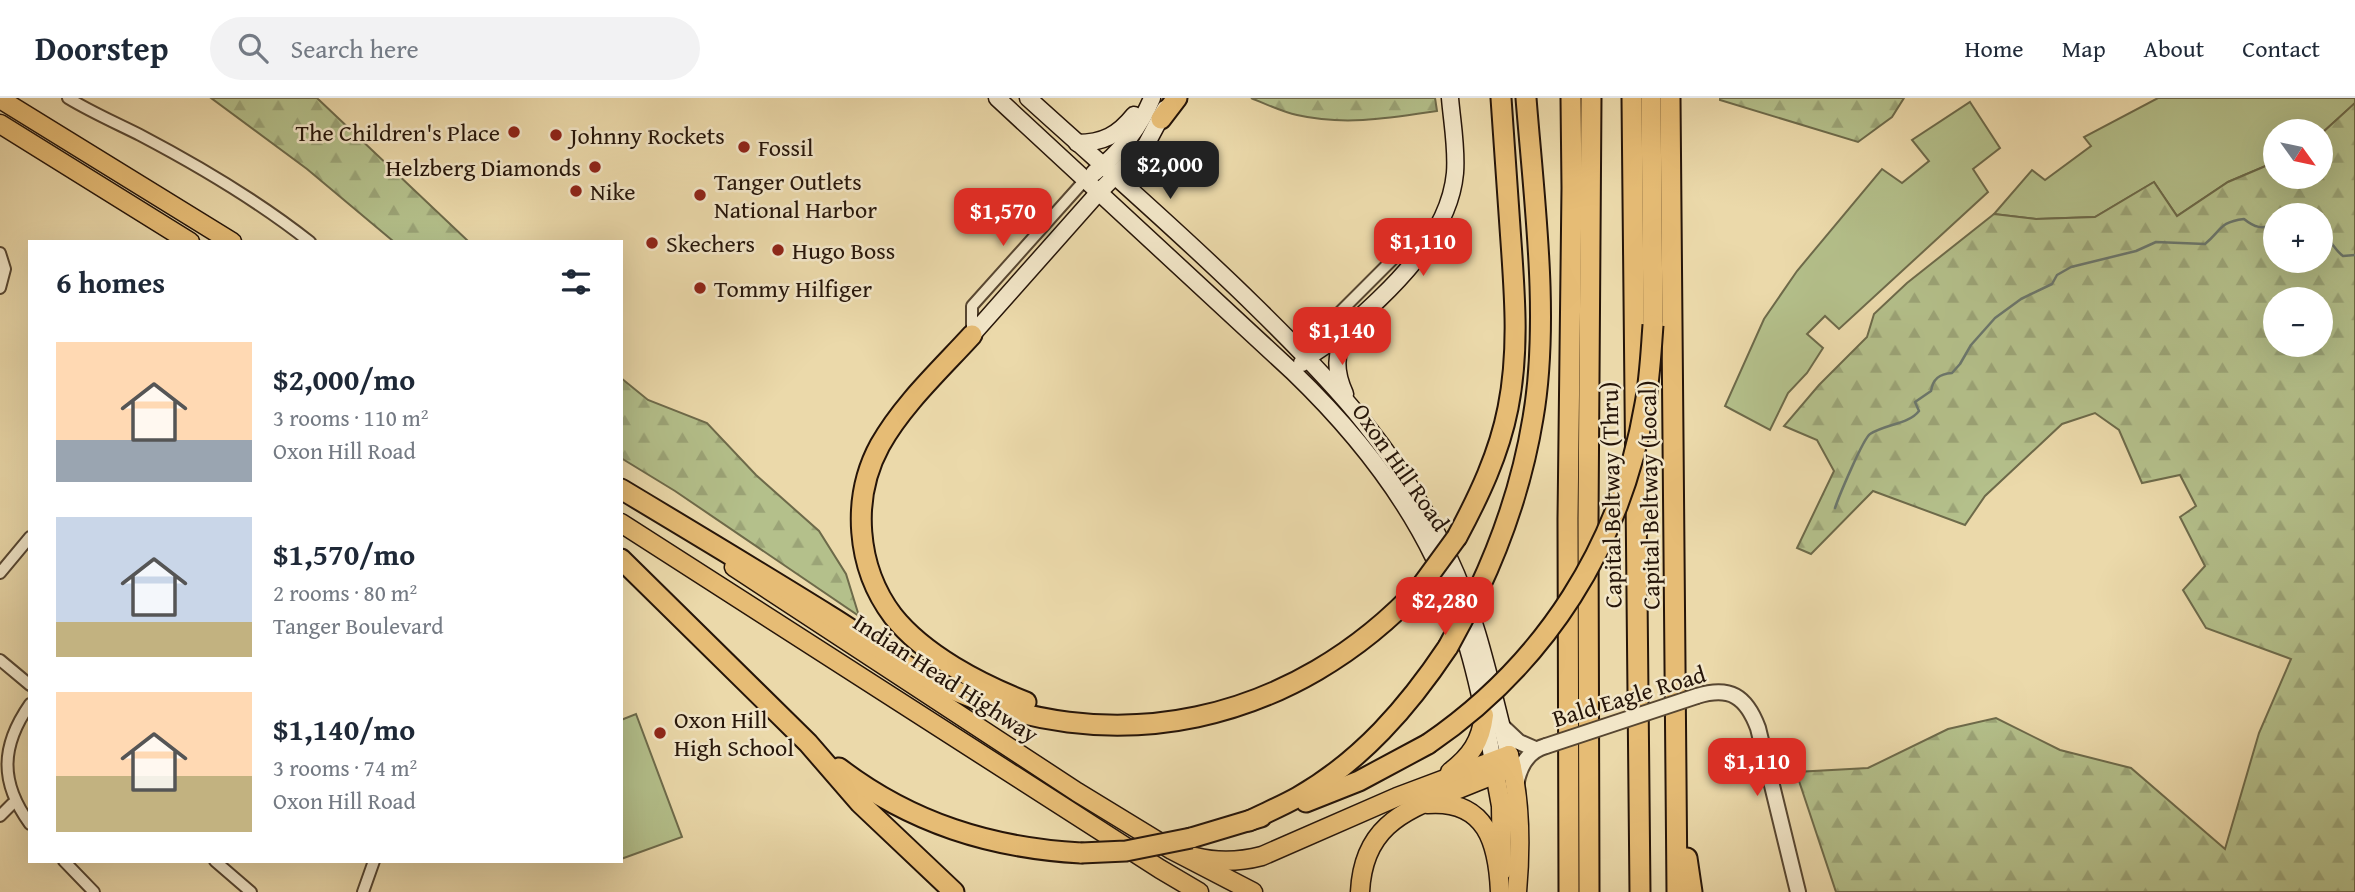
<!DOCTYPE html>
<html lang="en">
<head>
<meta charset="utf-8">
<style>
  body { margin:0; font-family:"Gentium Book Plus",serif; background:#f2f2f3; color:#1f2937; height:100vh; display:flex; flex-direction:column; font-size:26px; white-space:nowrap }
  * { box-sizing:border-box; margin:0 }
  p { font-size:23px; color:#747a83 }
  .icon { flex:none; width:38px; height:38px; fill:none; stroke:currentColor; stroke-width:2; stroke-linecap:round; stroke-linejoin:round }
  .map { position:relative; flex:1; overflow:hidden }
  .side { position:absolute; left:28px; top:142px; width:595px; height:623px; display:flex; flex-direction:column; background:#fff; border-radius:0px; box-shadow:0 7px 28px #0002 }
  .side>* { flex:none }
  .needle { width:46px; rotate:123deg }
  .controls { position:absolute; left:2263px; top:21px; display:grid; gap:14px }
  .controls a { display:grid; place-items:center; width:70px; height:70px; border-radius:50%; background:#fff; box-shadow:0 7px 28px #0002; font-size:35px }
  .price { position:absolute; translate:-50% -60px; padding:0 16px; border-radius:14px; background:#d93025; color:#fff; font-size:23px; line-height:46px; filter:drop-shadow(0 2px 4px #0008) }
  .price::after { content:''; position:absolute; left:50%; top:42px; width:21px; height:16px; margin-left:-10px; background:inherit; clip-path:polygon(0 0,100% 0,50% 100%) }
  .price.on { background:#222; color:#fff }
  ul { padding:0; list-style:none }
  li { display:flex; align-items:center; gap:21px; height:175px; padding:0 28px }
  li span { display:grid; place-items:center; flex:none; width:196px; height:140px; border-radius:0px; color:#555 }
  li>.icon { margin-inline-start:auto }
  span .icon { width:84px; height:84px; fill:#fffc; stroke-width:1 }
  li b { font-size:30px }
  h2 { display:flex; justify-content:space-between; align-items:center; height:84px; padding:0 28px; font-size:30px }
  header { display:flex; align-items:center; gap:42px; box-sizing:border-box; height:98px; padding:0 35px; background:#fff; border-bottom:2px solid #e0e1e3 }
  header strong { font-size:33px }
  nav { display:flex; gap:38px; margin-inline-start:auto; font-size:24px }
  .search { width:490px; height:63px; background:#f2f2f3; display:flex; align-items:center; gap:18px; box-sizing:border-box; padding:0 24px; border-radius:38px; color:#747a83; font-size:26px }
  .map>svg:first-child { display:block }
</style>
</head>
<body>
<header>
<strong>Doorstep</strong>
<div class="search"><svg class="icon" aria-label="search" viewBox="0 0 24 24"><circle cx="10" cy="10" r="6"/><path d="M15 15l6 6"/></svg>Search here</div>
<nav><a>Home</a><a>Map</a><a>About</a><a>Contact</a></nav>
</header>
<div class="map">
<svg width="2355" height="794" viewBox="0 0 2355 794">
  <defs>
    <pattern id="forest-firs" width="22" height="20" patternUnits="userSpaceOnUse" patternTransform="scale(1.75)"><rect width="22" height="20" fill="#b4c08b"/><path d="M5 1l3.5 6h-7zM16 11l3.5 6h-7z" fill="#9ba477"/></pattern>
  </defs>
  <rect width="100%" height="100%" fill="#ebd9aa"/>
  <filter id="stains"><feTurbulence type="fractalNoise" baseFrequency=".00286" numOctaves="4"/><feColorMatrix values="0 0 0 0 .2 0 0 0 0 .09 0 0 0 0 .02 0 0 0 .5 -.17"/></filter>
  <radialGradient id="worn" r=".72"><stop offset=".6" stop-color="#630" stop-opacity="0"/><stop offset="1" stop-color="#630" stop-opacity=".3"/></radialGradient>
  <g fill="#b4c08b" stroke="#6d6a4a" stroke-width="2">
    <path d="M 2158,0 L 2355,0 L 2355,5 L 2321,36 L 2320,33 L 2275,33 L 2275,64 L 2228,84 L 2177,118 L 2154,84 L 2095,119 L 2036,121 L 1994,116 L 2032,72 L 2045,82 L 2091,48 L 2084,39 Z"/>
    <path d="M 1970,4 L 2000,50 L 1973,71 L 1988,94 L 1839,231 L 1825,218 L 1807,236 L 1823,250 L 1807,275 L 1788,295 L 1770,332 L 1725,308 L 1764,221 L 1797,173 L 1882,71 L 1902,85 L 1929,63 L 1912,42 Z"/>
    <path d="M 636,616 L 682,739 L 621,761 L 621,622 Z"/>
  </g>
  <g fill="url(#forest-firs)" stroke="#6d6a4a" stroke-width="2" fill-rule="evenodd">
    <path d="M 211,0 L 317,0 L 468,143 L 393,143 L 307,71 Z"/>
    <path d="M 1251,0 L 1435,0 L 1437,13 C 1390,20 1345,28 1297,17 C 1282,14 1266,6 1251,0 Z"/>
    <path d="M 1720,0 L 1904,0 L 1892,19 L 1858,44 L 1720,2 Z"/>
    <path d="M 2355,5 L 2355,794 L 1836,794 L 1796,674 L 1868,670 L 1948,631 L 1996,620 L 2060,652 L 2131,670 L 2225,751 L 2259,635 L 2291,561 L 2206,530 L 2183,492 L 2205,468 L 2180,419 L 2196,408 L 2180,377 L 2142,385 L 2119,332 L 2095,315 L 2062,326 L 1985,398 L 1965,427 L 1873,393 L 1811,456 L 1797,450 L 1834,373 L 1817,342 L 1784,328 L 1819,287 L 1867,239 L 1874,216 L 1907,185 L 1994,116 L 2036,121 L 2095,119 L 2154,84 L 2177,118 L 2228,84 L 2275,64 L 2275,79 L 2320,79 L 2321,36 ZM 2275,117 L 2320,117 L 2320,163 L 2275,163 ZM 2320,201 L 2320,247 L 2275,247 L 2275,201 Z"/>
    <path d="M 621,280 L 648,302 L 707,325 L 756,377 L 819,433 L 846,476 L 859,518 L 675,393 L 621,360 Z"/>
  </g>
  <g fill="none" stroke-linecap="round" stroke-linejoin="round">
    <g stroke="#6b776d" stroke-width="2.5">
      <path d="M 2320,136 C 2331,140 2334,152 2343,158 L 2355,157"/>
      <path d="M 1835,410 C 1839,398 1863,341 1870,336 C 1886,326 1909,326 1919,313 L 1915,304 L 1931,293 C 1933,281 1939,276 1952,275 L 1960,266 L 1971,247 L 1995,220 L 2021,201 L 2052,186 L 2057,177 L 2071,169 L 2136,153 L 2156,144 L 2205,146 C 2222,132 2219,124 2244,121 C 2255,130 2262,131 2275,127"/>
    </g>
    <g stroke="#574631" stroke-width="14">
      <g id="minor">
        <path d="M 68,0 C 91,14 116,25 140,37 C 199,68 257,102 310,144"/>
        <path d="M 0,155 L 5,171 L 0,190"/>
        <path d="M 972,237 L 972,208 L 1084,83"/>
        <path d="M 1308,258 L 1318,236 L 1416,138 L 1435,133"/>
        <path d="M 0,475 L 30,439"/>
        <path d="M 0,562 L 30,587"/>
        <path d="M 30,606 C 0,649 0,685 30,726"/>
        <path d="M 0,718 L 12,706"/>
        <path d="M 64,763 L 94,794"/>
        <path d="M 215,763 L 251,794"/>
        <path d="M 363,794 L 374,763"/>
      </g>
    </g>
    <g stroke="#574631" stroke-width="18">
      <g id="tertiary">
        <path d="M 1697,598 C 1730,588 1746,598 1758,630 L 1798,794"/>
        <path d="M 1502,628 L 1519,644 L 1535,651"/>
        <path d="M 1516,688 C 1519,669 1527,653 1546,648"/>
      </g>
    </g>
    <g stroke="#261509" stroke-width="19">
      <g id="secondary">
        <path d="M 997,0 L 1293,274 C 1349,328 1400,390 1434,460 C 1465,523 1481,595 1493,664"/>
        <path d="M 1028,0 C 1104,69 1181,135 1254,207 C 1336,287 1400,355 1449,460 C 1478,521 1492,593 1509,657"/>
        <path d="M 1077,45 C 1103,45 1118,37 1134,17"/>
        <path d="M 1094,75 C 1119,55 1140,30 1152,0"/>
        <path d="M 972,237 L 1098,95 L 1146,47 L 1165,11"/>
        <path d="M 1302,265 C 1313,254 1328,247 1340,237 C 1387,195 1449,141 1455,75 C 1457,50 1452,24 1450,0"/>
        <path d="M 1345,296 C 1335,274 1334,256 1347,235"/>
      </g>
    </g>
    <g stroke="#261509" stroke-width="21">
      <g id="primary">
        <path d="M 1509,657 C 1521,701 1521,749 1517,794"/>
        <path d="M 1493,664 L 1501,708 L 1502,773"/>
      </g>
    </g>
    <g stroke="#261509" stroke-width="21">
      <g id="trunk">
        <path d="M 0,1 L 232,144"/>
        <path d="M 0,26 L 190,144"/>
        <path d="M 621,425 L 1160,771 L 1199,794"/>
        <path d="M 734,469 L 1077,694 L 1172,752 L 1253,794"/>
        <path d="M 1450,674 C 1471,658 1481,643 1484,617"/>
        <path d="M 1427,706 C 1487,701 1498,746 1500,794"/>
        <path d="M 1195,759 C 1219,765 1239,764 1262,758 L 1397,699 L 1509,657"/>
        <path d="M 1360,794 C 1363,732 1399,714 1451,694 C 1472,686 1492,677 1512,670"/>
      </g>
    </g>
    <g stroke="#261509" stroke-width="23">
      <g id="motorway">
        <path d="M 1632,0 L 1640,794"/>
        <path d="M 1651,0 L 1653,227"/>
        <path d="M 1670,0 L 1677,794"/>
        <path d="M 1161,21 L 1177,0"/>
        <path d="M 972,237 C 941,271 903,306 880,347 C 851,400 856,469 893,518 C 924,557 980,586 1026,604"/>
        <path d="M 621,391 C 691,433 761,475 830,518 C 866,540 900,567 938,585 C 1110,668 1295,625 1422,487"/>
        <path d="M 1457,439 C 1479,398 1499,356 1508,310 C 1519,255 1515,200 1511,144 C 1508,96 1504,48 1501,0"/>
        <path d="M 621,461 L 808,645 L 860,705 L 954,794"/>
        <path d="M 1478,493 C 1504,438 1523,381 1533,320 C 1550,221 1534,101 1526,0"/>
        <path d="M 839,670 C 911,725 991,750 1081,755"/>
        <path d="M 1306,704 L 1359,683 L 1428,646"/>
        <path d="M 1249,723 C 1265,715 1282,708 1298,699 C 1361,663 1408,609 1448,549"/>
        <path d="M 1191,740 L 1261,719"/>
        <path d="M 1687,760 L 1692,794"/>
        <path d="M 1569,794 L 1568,421 L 1572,90 L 1571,0"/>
        <path d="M 1589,794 L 1588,422 L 1591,0"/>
      </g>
    </g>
    <use href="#minor" stroke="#f2e6c8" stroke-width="10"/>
    <use href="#tertiary" stroke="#f2e6c8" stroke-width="14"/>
    <use href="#secondary" stroke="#f2e6c8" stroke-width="16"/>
    <use href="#primary" stroke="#e6bc75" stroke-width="18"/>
    <use href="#trunk" stroke="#e6bc75" stroke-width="18"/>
    <use href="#motorway" stroke="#e6bc75" stroke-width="19"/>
    <g stroke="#574631" stroke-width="18" stroke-linecap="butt">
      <path id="tertiary-bridge" d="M 1546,648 L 1697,598"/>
    </g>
    <g stroke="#261509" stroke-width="23" stroke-linecap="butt">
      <g id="motorway-bridge">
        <path d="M 1422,487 L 1457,439"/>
        <path d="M 1448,549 L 1478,493"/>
        <path d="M 1428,646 C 1546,565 1621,447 1645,306 C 1650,280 1651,253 1653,227"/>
        <path d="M 1081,755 L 1126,753 L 1191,740"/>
      </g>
    </g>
    <use href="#tertiary-bridge" stroke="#f2e6c8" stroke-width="14"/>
    <use href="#motorway-bridge" stroke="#e6bc75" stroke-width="19"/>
  </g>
  <g fill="#8f2418" stroke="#f2e6c8" stroke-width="2.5">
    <circle cx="514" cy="34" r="7"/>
    <circle cx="556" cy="37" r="7"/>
    <circle cx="744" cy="49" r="7"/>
    <circle cx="595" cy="69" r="7"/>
    <circle cx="576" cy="93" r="7"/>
    <circle cx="700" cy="97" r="7"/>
    <circle cx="652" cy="145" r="7"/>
    <circle cx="778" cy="152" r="7"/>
    <circle cx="700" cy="190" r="7"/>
    <circle cx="660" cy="635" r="7"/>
  </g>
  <g text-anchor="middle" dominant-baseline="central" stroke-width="5" stroke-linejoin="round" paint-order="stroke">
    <g font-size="24" fill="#261509" stroke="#f2e6c8" text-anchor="start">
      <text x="500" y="34" text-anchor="end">The Children's Place</text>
      <text x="570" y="37">Johnny Rockets</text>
      <text x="758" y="49">Fossil</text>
      <text x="581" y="69" text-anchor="end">Helzberg Diamonds</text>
      <text x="714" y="83">Tanger Outlets<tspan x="714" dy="28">National Harbor</tspan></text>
      <text x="590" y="93">Nike</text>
      <text x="666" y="145">Skechers</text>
      <text x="792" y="152">Hugo Boss</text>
      <text x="714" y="190">Tommy Hilfiger</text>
      <text x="674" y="621">Oxon Hill<tspan x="674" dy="28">High School</tspan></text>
    </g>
    <g font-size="24" fill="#261509" stroke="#f2e6c8">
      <text transform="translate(1401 369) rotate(55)">Oxon Hill Road</text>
      <text transform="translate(1611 397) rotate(-91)">Capital Beltway (Thru)</text>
      <text transform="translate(1649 397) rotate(-91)">Capital Beltway (Local)</text>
      <text transform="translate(946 580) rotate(33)">Indian Head Highway</text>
      <text transform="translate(1629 598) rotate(-17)">Bald Eagle Road</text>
    </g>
  </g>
  <rect width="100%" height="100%" filter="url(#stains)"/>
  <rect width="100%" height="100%" fill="url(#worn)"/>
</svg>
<div class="controls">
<a><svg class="needle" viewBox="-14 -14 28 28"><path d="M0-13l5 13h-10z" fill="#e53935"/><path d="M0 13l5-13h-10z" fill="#747a83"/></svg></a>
<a>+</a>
<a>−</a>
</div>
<b class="price on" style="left:1170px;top:103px">$2,000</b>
<b class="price" style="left:1003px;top:150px">$1,570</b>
<b class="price" style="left:1423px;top:180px">$1,110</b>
<b class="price" style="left:1342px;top:269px">$1,140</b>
<b class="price" style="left:1445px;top:539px">$2,280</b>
<b class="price" style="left:1757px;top:700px">$1,110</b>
<section class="side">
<h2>6 homes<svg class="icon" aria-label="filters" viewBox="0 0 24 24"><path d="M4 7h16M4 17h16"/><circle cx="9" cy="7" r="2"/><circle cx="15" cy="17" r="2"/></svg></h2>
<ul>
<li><span style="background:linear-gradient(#ffd9b3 70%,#9aa5b1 0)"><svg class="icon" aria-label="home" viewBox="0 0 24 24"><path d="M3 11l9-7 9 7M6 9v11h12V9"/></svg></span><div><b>$2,000/mo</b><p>3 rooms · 110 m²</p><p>Oxon Hill Road</p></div></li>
<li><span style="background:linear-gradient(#c9d6e8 75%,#c2b280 0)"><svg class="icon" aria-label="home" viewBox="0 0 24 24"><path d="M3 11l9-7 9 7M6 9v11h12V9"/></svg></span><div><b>$1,570/mo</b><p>2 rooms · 80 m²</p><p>Tanger Boulevard</p></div></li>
<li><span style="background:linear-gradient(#ffd9b3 60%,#c2b280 0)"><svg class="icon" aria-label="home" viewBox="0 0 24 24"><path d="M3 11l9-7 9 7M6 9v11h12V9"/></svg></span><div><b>$1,140/mo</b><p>3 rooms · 74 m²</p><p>Oxon Hill Road</p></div></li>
</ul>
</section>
</div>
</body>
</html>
